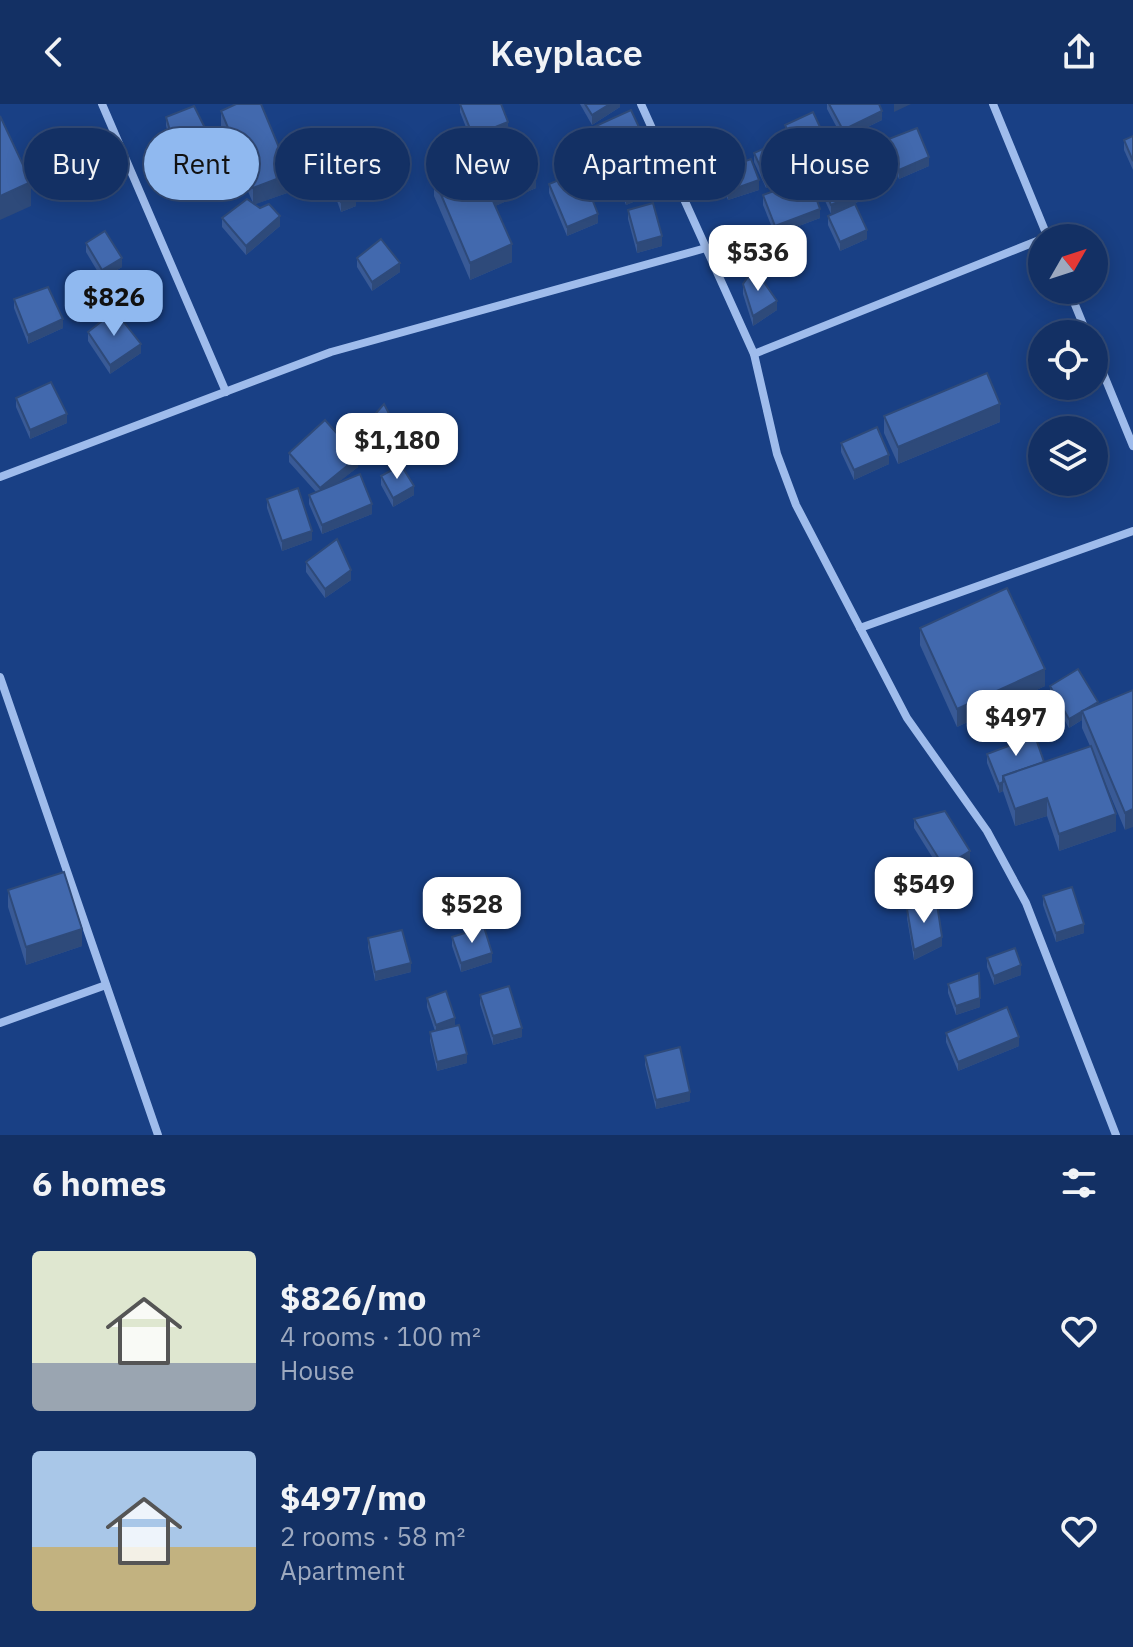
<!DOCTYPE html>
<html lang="en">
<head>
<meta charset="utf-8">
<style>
  body { margin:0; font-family:"IBM Plex Sans",sans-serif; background:#1c386a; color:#f1f3f6; height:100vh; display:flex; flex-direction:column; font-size:30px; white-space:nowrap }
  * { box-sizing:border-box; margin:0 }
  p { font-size:26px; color:#9da9bf }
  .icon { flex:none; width:44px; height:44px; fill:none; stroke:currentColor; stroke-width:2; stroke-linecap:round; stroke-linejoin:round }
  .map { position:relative; height:1031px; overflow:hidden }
  .sheet { display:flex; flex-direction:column; background:#133064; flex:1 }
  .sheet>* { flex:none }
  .hud { position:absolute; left:24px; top:24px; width:1086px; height:72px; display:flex; gap:16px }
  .needle { width:52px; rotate:51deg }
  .tools { position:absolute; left:1028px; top:120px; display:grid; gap:16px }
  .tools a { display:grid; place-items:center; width:80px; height:80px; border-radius:50%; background:#133064; box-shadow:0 4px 20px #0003,0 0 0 2px #324b78; font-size:40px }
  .price { position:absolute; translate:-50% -68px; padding:0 18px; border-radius:16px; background:#fff; color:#222; font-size:26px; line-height:52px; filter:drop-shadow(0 2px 4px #0008) }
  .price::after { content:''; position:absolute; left:50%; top:48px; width:24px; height:18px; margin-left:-12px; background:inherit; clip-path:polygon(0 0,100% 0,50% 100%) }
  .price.selected { background:#90b9f0; color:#111 }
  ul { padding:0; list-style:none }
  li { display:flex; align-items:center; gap:24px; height:200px; padding:0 32px }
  li span { display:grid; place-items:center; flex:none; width:224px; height:160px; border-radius:8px; color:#555 }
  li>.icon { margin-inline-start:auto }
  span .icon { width:96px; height:96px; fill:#fffc; stroke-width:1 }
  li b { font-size:34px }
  h2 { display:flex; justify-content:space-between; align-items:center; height:96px; padding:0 32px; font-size:34px }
  .tag { padding:0 28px; border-radius:36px; background:#133064; box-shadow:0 4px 20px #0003,0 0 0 2px #324b78; font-size:28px; line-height:72px }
  .tag.selected { background:#90b9f0; color:#111 }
  header { display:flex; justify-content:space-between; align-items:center; height:104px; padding:0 32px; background:#133064; font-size:36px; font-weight:600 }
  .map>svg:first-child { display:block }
</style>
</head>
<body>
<header><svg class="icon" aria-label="back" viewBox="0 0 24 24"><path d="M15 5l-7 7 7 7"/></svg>Keyplace<svg class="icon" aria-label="share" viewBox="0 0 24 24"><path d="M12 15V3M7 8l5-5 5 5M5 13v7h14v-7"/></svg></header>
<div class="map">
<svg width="1133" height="1031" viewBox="0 0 1133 1031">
  <rect width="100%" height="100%" fill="#194085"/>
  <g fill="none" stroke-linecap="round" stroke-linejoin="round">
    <g stroke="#9fbcec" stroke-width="8">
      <path d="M 102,0 L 226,288"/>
      <path d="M 641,0 L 754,250 L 777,350 L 796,401 L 907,614 L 987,727 L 1026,799 L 1116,1031"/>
      <path d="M 993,0 L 1048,134"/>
      <path d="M 1069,186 L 1087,230"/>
      <path d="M 1094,247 L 1133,342"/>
      <path d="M 754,250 L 1042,135"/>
      <path d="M 0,373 L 331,248 L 706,144"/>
      <path d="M 860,524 L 1133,427"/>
      <path d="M 0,573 L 158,1031"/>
      <path d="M 0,919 L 106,881"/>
    </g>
  </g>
  <g fill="#395a96">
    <path d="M 460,0 L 508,27 L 473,41 L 460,8 Z"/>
    <path d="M 580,0 L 620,0 L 620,3 L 592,21 Z"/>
    <path d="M 827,0 L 879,0 L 882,16 L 843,35 L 827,5 Z"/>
    <path d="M 221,7 L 290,88 L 255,100 L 280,122 L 246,151 L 222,123 L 222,114 L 253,99 L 221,25 Z"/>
    <path d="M 166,13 L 215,53 L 179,66 L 166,22 Z"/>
    <path d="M 785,21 L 827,47 L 799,61 L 785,30 Z"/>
    <path d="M 587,26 L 645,45 L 600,64 L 587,35 Z"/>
    <path d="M 1133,32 L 1133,66 L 1124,46 L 1124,36 Z"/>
    <path d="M 886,36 L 929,62 L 899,75 L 886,45 Z"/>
    <path d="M 754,49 L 794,72 L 766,84 L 754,58 Z"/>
    <path d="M 613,61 L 655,89 L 626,101 L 613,70 Z"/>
    <path d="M 720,66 L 759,86 L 728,96 L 720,76 Z"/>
    <path d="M 817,70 L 869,93 L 831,110 L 817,79 Z"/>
    <path d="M 332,73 L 356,102 L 341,108 L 332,83 Z"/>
    <path d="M 434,74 L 536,84 L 495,102 L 512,158 L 470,176 L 434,92 Z"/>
    <path d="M 549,80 L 598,119 L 567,132 L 549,89 Z"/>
    <path d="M 763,91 L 820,114 L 775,131 L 763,101 Z"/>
    <path d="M 628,106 L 662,142 L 637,149 L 628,115 Z"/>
    <path d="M 828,112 L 867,135 L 840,147 L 828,121 Z"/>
    <path d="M 86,139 L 122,163 L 102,175 L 86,148 Z"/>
    <path d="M 357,154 L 400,168 L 372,187 L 357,163 Z"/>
    <path d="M 743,180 L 777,206 L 753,222 L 743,190 Z"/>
    <path d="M 14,195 L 63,224 L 28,240 L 14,204 Z"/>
    <path d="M 88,228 L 141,249 L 110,270 L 88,237 Z"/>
    <path d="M 16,294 L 67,319 L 30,335 L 16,303 Z"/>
    <path d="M 884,312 L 1000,318 L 898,360 L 884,329 Z"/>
    <path d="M 369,317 L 399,338 L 379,348 L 369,326 Z"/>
    <path d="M 841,339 L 889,360 L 854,376 L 841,348 Z"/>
    <path d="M 289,349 L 358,363 L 338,378 L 372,410 L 322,430 L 309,400 L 309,391 L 316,388 L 289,358 Z"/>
    <path d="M 381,372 L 414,391 L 393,403 L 381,381 Z"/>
    <path d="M 267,395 L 312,436 L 282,447 L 267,404 Z"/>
    <path d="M 306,458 L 351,476 L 325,494 L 306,468 Z"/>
    <path d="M 920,524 L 1045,582 L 957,623 L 920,541 Z"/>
    <path d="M 1050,582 L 1098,601 L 1133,586 L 1125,726 L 1101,669 L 1116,727 L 1059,747 L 1047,712 L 1015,722 L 1003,687 L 999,689 L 987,659 L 987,650 L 1044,658 L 1090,642 L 1082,624 L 1082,616 L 1069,624 L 1050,591 Z"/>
    <path d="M 914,715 L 970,756 L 944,772 L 914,724 Z"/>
    <path d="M 8,786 L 82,842 L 26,861 L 8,803 Z"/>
    <path d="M 1043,792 L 1084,829 L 1056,838 L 1043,801 Z"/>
    <path d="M 907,805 L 942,842 L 914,856 L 907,814 Z"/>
    <path d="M 452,833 L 492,858 L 461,868 L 452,842 Z"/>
    <path d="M 368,834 L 411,868 L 375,877 L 368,843 Z"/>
    <path d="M 987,854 L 1021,871 L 994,881 L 987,863 Z"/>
    <path d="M 948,880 L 980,903 L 956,911 L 948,889 Z"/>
    <path d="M 480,891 L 522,933 L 493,941 L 480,900 Z"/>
    <path d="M 427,894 L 455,922 L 467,959 L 437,967 L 430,937 L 430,928 L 435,927 L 427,903 Z"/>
    <path d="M 946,929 L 1019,942 L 958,967 L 946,938 Z"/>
    <path d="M 645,952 L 690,997 L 656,1005 L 645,961 Z"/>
  </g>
  <g fill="#2e4a7a">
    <path d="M 610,0 L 620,0 L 620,3 L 592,21 L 592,11 Z"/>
    <path d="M 894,0 L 911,0 L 894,8 Z"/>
    <path d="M 882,7 L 882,16 L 843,35 L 843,26 Z"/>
    <path d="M 508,18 L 508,27 L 473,41 L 473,32 Z"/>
    <path d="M 645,36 L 645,45 L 600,64 L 600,55 Z"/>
    <path d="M 827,38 L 827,47 L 799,61 L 799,52 Z"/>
    <path d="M 215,44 L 215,53 L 179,66 L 179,57 Z"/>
    <path d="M 929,53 L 929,62 L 899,75 L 899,66 Z"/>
    <path d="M 794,63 L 794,72 L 766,84 L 766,75 Z"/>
    <path d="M 536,67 L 536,84 L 489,105 L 489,88 Z"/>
    <path d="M 290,70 L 290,88 L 253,101 L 253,84 Z"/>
    <path d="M 759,76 L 759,86 L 728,96 L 728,87 Z"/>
    <path d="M 31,78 L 31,102 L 0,116 L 0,92 Z"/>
    <path d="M 655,79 L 655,89 L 626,101 L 626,92 Z"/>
    <path d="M 869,84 L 869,93 L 831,110 L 831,101 Z"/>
    <path d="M 356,93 L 356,102 L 341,108 L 341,98 Z"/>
    <path d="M 820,105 L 820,114 L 775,131 L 775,122 Z"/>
    <path d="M 598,110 L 598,119 L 567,132 L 567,123 Z"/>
    <path d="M 280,112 L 280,122 L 246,151 L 246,142 Z"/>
    <path d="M 867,126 L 867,135 L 840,147 L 840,138 Z"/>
    <path d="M 662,132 L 662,142 L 637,149 L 637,139 Z"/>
    <path d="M 512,140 L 512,158 L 470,176 L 470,159 Z"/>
    <path d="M 122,154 L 122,163 L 102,175 L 102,166 Z"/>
    <path d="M 400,159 L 400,168 L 372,187 L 372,178 Z"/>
    <path d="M 777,197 L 777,206 L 753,222 L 753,212 Z"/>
    <path d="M 63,215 L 63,224 L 28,240 L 28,231 Z"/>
    <path d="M 141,240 L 141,249 L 110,270 L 110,261 Z"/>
    <path d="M 1000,300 L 1000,318 L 898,360 L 898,343 Z"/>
    <path d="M 67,310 L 67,319 L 30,335 L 30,326 Z"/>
    <path d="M 399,329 L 399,338 L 379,348 L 379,339 Z"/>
    <path d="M 889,351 L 889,360 L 854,376 L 854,366 Z"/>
    <path d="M 358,353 L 358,363 L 320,393 L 320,384 Z"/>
    <path d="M 414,382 L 414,391 L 393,403 L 393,394 Z"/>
    <path d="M 372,400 L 372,410 L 322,430 L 322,421 Z"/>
    <path d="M 312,427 L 312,436 L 282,447 L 282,437 Z"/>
    <path d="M 351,466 L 351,476 L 325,494 L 325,485 Z"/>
    <path d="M 1045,565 L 1045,582 L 957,623 L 957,605 Z"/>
    <path d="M 1082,607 L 1082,616 L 1069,624 L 1069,615 Z"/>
    <path d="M 1003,678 L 1003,687 L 999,689 L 999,680 Z"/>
    <path d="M 1047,694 L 1047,712 L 1015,722 L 1015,705 Z"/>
    <path d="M 1133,705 L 1133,723 L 1125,726 L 1125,709 Z"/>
    <path d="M 1116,710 L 1116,727 L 1059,747 L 1059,730 Z"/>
    <path d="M 970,747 L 970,756 L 944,772 L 944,763 Z"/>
    <path d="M 1084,820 L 1084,829 L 1056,838 L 1056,829 Z"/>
    <path d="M 82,825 L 82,842 L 26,861 L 26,843 Z"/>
    <path d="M 942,833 L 942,842 L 914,856 L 914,846 Z"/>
    <path d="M 492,849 L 492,858 L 461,868 L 461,859 Z"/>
    <path d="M 411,859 L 411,868 L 375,877 L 375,868 Z"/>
    <path d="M 1021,861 L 1021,871 L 994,881 L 994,872 Z"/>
    <path d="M 980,894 L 980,903 L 956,911 L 956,902 Z"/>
    <path d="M 455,914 L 455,923 L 436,930 L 436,921 Z"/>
    <path d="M 522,924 L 522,933 L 493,941 L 493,932 Z"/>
    <path d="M 1019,933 L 1019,942 L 958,967 L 958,958 Z"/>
    <path d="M 467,950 L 467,959 L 437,967 L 437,958 Z"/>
    <path d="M 690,988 L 690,997 L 656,1005 L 656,996 Z"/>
  </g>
  <g fill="#4269ae" stroke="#2e4a7a" stroke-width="2">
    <path d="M 236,0 L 261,0 L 290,70 L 253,84 L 221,7 Z"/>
    <path d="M 460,0 L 501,0 L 508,18 L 473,32 Z"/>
    <path d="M 585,0 L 610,0 L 592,11 Z"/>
    <path d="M 829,0 L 879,0 L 882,7 L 843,26 Z"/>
    <path d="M 194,2 L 215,44 L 179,57 L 166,13 Z"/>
    <path d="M 631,6 L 645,36 L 600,55 L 587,26 Z"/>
    <path d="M 813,8 L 827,38 L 799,52 L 785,21 Z"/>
    <path d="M 0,12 L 31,78 L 0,92 Z"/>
    <path d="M 917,24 L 929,53 L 899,66 L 886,36 Z"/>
    <path d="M 1133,32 L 1133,57 L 1124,36 Z"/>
    <path d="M 522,36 L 536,67 L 489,88 L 512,140 L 470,159 L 434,74 Z"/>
    <path d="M 783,36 L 794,63 L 766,75 L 754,49 Z"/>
    <path d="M 642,49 L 655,79 L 626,92 L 613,61 Z"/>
    <path d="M 854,53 L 869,84 L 831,101 L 817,70 Z"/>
    <path d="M 751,55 L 759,76 L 728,87 L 720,66 Z"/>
    <path d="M 581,67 L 598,110 L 567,123 L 549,80 Z"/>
    <path d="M 347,68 L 356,93 L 341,98 L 332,73 Z"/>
    <path d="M 809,74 L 820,105 L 775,122 L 763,91 Z"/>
    <path d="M 247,95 L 260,104 L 269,100 L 280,112 L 246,142 L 222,114 Z"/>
    <path d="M 653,99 L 662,132 L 637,139 L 628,106 Z"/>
    <path d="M 855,100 L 867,126 L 840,138 L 828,112 Z"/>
    <path d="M 105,127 L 122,154 L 102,166 L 86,139 Z"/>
    <path d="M 381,135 L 400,159 L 372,178 L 357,154 Z"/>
    <path d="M 754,164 L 777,197 L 753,212 L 743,180 Z"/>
    <path d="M 48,183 L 63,215 L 28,231 L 14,195 Z"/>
    <path d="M 115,207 L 141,240 L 110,261 L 88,228 Z"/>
    <path d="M 987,269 L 1000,300 L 898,343 L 884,312 Z"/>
    <path d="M 51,278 L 67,310 L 30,326 L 16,294 Z"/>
    <path d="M 384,300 L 399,329 L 379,339 L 369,317 Z"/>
    <path d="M 325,316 L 358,353 L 320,384 L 289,349 Z"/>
    <path d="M 877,323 L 889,351 L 854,366 L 841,339 Z"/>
    <path d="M 401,361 L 414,382 L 393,394 L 381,372 Z"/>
    <path d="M 360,370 L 372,400 L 322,421 L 309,391 Z"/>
    <path d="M 298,384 L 312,427 L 282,437 L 267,395 Z"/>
    <path d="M 337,435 L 351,466 L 325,485 L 306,458 Z"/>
    <path d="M 1007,484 L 1045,565 L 957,605 L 920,524 Z"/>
    <path d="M 1078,565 L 1098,598 L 1069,615 L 1050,582 Z"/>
    <path d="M 1133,586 L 1133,705 L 1125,709 L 1082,607 Z"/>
    <path d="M 1035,632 L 1044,658 L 1003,672 L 1003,678 L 999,680 L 987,650 Z"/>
    <path d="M 1091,642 L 1116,710 L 1059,730 L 1047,694 L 1015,705 L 1003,672 Z"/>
    <path d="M 945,707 L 970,747 L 944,763 L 914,715 Z"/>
    <path d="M 64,768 L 82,825 L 26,843 L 8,786 Z"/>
    <path d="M 1072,783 L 1084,820 L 1056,829 L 1043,792 Z"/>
    <path d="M 937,800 L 942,833 L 914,846 L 907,805 Z"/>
    <path d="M 484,823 L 492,849 L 461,859 L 452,833 Z"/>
    <path d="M 402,826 L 411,859 L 375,868 L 368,834 Z"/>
    <path d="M 1015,844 L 1021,861 L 994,872 L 987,854 Z"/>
    <path d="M 979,869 L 980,894 L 956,902 L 948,880 Z"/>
    <path d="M 509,882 L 522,924 L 493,932 L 480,891 Z"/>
    <path d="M 446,887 L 455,914 L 436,921 L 427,894 Z"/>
    <path d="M 1007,903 L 1019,933 L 958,958 L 946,929 Z"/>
    <path d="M 459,921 L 467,950 L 437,958 L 430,928 Z"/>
    <path d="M 680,943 L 690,988 L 656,996 L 645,952 Z"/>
  </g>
</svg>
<div class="tools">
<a><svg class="needle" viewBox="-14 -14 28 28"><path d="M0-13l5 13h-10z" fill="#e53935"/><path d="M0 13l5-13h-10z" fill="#9da9bf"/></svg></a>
<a><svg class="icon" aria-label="locate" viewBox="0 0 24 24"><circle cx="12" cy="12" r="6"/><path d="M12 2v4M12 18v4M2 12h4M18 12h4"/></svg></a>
<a><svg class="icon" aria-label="layers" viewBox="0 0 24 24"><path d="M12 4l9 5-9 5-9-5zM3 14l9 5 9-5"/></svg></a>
</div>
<b class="price" style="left:758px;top:189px">$536</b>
<b class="price selected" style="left:114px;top:234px">$826</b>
<b class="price" style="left:397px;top:377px">$1,180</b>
<b class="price" style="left:1016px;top:654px">$497</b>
<b class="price" style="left:924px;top:821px">$549</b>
<b class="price" style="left:472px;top:841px">$528</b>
<div class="hud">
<a class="tag">Buy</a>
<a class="tag selected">Rent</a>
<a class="tag">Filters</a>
<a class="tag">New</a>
<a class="tag">Apartment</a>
<a class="tag">House</a>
</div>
</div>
<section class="sheet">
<h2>6 homes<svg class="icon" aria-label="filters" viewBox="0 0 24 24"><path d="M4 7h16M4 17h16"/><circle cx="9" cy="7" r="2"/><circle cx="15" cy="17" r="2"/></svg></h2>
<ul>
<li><span style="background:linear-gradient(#dfe7d0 70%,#9aa5b1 0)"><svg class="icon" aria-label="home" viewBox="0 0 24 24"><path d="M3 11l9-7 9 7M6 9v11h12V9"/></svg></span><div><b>$826/mo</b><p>4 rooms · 100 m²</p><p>House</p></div><svg class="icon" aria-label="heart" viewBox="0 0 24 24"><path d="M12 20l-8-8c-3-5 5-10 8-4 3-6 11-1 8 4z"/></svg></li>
<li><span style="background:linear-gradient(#a9c7e8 60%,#c2b280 0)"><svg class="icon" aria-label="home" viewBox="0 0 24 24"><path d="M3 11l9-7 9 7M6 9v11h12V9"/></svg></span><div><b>$497/mo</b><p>2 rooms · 58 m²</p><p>Apartment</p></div><svg class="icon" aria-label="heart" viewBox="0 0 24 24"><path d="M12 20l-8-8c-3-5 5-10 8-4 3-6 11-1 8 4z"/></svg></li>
</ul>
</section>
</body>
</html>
